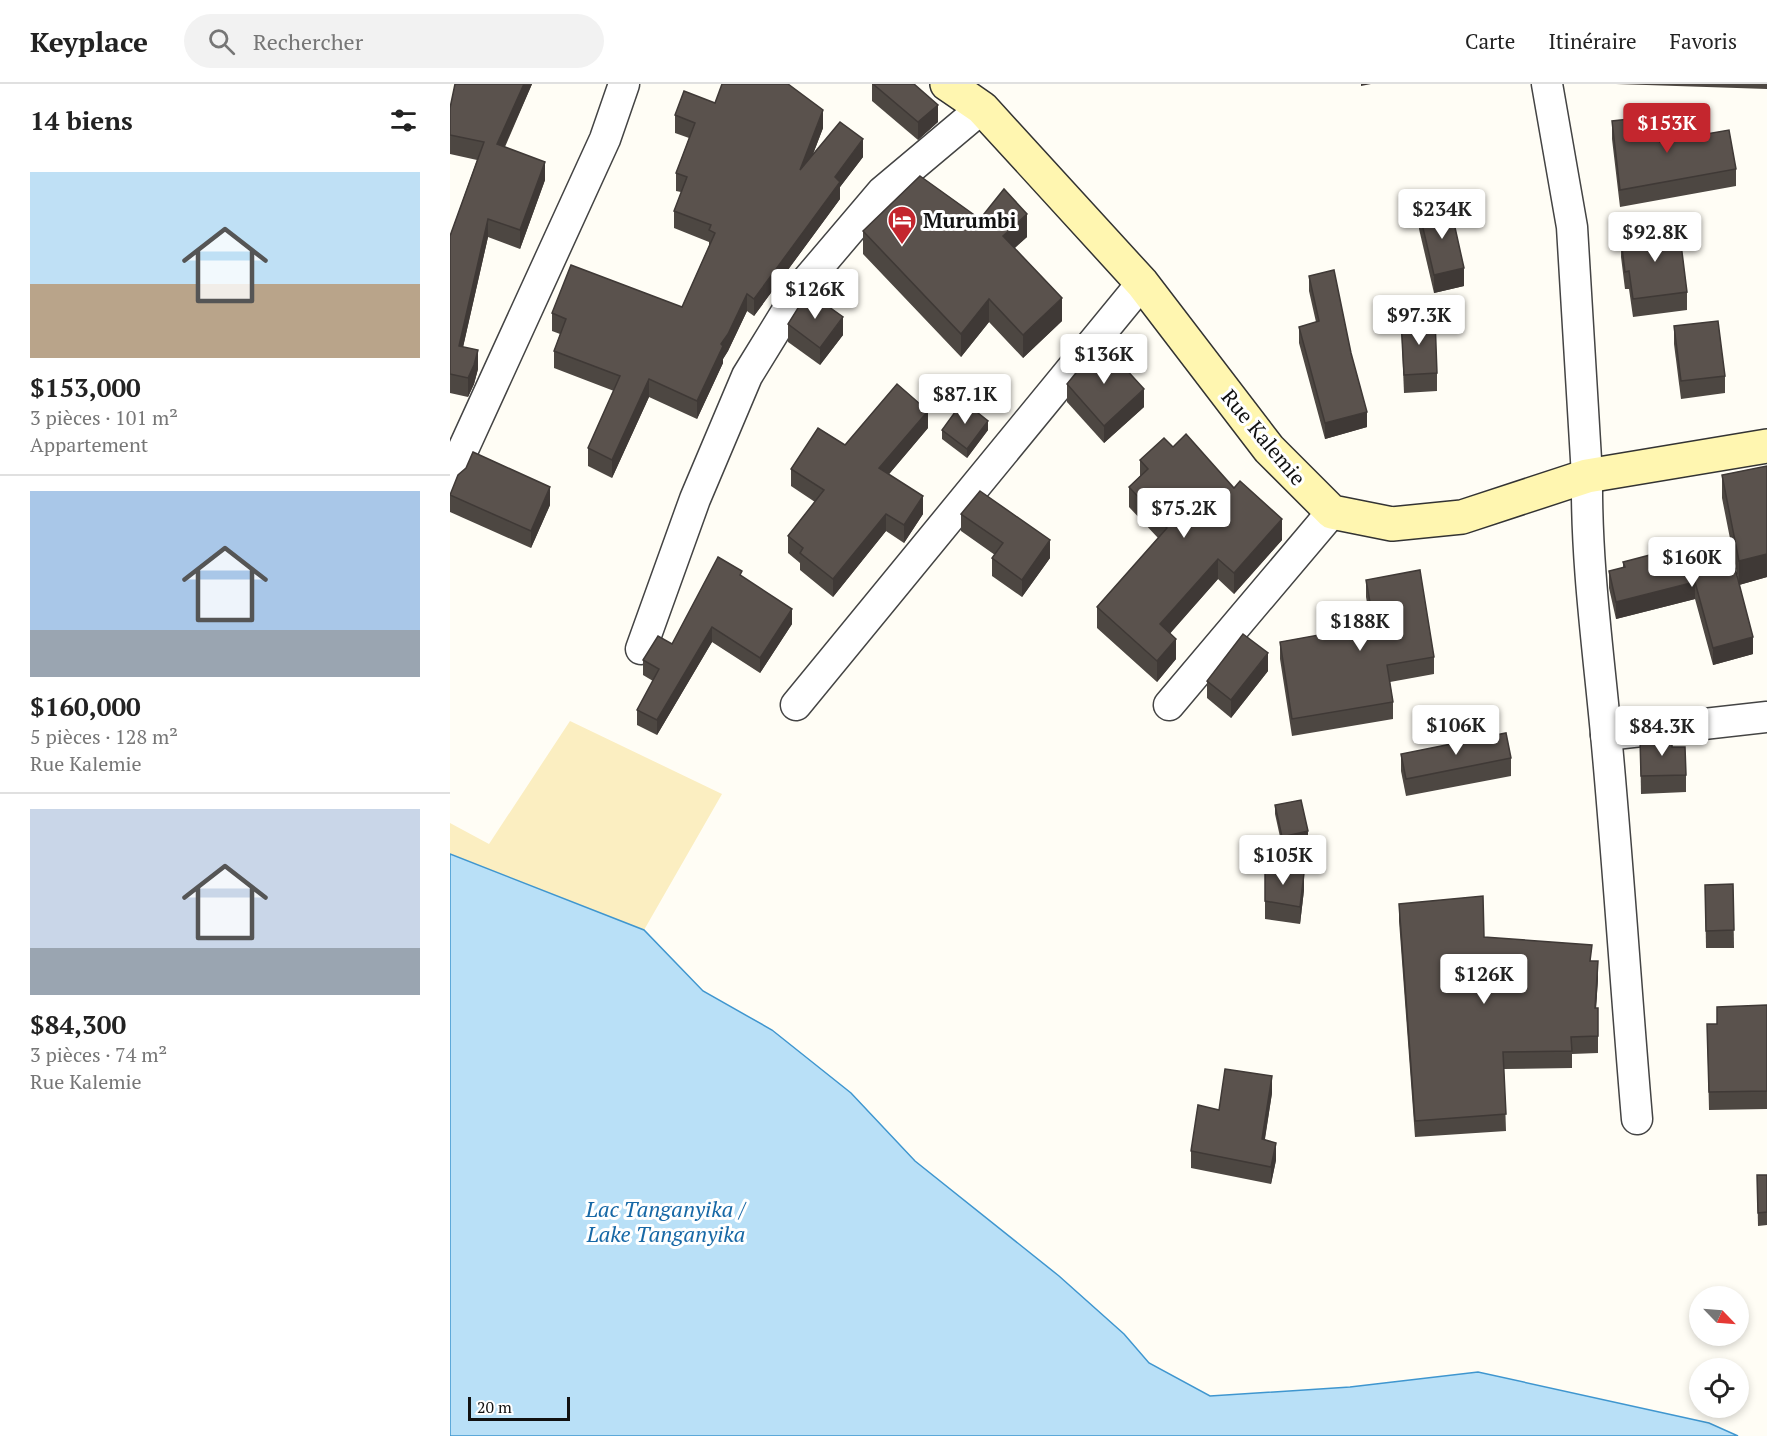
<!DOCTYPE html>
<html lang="fr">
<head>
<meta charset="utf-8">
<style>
  body { margin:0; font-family:"PT Serif",serif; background:#f2f2f2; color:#222; height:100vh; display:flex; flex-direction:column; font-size:22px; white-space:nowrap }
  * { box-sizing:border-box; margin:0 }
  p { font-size:20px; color:#767676 }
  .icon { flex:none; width:33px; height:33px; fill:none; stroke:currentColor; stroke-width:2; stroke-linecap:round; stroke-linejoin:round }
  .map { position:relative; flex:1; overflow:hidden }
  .sheet { display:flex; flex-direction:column; background:#fff; width:450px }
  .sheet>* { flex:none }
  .needle { width:39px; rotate:115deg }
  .fabs { position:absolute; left:1239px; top:1202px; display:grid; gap:12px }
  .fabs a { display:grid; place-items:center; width:60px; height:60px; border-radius:50%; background:#fff; box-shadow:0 3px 9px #0003; font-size:30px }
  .scale { position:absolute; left:18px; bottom:15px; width:102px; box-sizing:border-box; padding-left:6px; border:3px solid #111; border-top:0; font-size:16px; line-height:21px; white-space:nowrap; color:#111; -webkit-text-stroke:4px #fff; paint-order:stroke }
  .price { position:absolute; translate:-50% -51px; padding:0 14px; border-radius:6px; background:#fff; color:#222; font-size:20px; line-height:39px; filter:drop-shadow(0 2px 3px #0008) }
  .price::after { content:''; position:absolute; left:50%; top:36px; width:18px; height:14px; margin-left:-9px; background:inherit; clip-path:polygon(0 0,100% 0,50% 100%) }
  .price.selected { background:#c4262e; color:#fff }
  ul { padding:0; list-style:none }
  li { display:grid; align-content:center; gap:12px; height:318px; padding:0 30px }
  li+li { border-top:2px solid #e0e0e0 }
  li span { display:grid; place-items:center; height:186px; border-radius:0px; color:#555 }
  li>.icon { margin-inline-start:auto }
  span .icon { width:108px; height:108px; fill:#fffc; stroke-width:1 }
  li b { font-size:26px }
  h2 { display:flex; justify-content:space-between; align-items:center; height:72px; padding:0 30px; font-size:26px }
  header { display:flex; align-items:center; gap:36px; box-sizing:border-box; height:84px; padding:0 30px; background:#fff; border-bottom:2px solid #e0e0e0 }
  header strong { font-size:28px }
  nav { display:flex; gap:33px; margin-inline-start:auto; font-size:21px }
  .search { width:420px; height:54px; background:#f2f2f2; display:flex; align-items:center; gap:15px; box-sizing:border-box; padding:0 21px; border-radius:33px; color:#767676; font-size:22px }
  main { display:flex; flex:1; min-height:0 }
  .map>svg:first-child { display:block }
</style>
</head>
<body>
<header>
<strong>Keyplace</strong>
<div class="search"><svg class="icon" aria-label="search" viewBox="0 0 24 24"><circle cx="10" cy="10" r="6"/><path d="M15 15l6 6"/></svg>Rechercher</div>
<nav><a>Carte</a><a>Itinéraire</a><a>Favoris</a></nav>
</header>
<main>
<section class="sheet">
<h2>14 biens<svg class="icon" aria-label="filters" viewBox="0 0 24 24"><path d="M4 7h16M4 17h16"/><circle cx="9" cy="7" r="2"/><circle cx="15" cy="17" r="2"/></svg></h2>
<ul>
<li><span style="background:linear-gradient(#bfe0f5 60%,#b9a48a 0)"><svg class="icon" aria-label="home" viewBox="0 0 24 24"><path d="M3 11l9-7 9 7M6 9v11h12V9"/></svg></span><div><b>$153,000</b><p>3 pièces · 101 m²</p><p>Appartement</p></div></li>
<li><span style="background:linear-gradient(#a9c7e8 75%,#9aa5b1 0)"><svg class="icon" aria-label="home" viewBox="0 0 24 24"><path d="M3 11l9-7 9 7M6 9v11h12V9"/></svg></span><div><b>$160,000</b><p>5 pièces · 128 m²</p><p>Rue Kalemie</p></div></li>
<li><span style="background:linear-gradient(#c9d6e8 75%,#9aa5b1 0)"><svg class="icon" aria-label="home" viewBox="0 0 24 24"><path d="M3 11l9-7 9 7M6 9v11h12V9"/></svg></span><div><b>$84,300</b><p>3 pièces · 74 m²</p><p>Rue Kalemie</p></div></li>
</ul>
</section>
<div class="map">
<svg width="1317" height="1352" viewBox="0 0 1317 1352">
  <rect width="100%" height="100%" fill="#fffdf5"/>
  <path fill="#fbeec1" d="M 120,637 L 272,710 L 194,846 L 0,770 L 0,739 L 39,760 Z"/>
  <path fill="#b9e0f7" stroke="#3f96cf" stroke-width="1.5" d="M 0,770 L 194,846 L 253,907 L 322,946 L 401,1009 L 465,1077 L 609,1192 L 674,1250 L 699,1279 L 760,1312 L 900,1303 L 1028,1288 L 1259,1339 L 1288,1352 L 0,1352 Z"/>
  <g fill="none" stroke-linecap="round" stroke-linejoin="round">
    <g stroke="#444" stroke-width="33">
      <g id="street">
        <path d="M 1097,0 L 1122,143 L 1137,392 C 1136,479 1148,564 1156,650 C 1168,778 1176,907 1187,1035"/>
        <path d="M 0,394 L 155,55 L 174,0"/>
        <path d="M 191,565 L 245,415 L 297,292 L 353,201 L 432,108 L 532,24"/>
        <path d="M 346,621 L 692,199"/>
        <path d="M 719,621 L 882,428"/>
        <path d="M 1156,651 L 1317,633"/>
      </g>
    </g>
    <g stroke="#333" stroke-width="36">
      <path id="secondary" d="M 497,0 L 532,24 L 692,199 L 819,365 L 882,428 L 942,440 L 1012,433 L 1137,392 L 1317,362"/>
    </g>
    <use href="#street" stroke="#fff" stroke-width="30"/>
    <use href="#secondary" stroke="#fff6b0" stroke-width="33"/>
  </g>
  <g fill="#4d4742">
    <path d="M 5,0 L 82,0 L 55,63 L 95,96 L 70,165 L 38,153 L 13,263 L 28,285 L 24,300 L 18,313 L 0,309 L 0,152 L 27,76 L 0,70 L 0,24 Z"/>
    <path d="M 422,0 L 464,0 L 488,38 L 468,56 L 422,17 Z"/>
    <path d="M 1166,0 L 1317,0 L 1317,5 Z"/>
    <path d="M 265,19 L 373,44 L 363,70 L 413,73 L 390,103 L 390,115 L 304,232 L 297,227 L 278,267 L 273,275 L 273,279 L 247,335 L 199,313 L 162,394 L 138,382 L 138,364 L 164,307 L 104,284 L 104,267 L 110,250 L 102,247 L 102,229 L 232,223 L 259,162 L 259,158 L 224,144 L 224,127 L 231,108 L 226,107 L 226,89 L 239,54 L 225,49 L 225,31 Z"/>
    <path d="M 1162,37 L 1210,58 L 1286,85 L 1286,102 L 1170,123 L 1162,55 Z"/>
    <path d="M 969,127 L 1014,202 L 984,209 L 969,145 Z"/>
    <path d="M 530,135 L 577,153 L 564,164 L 612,237 L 573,274 L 539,238 L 511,273 L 413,170 L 413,147 Z"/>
    <path d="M 1171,155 L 1237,208 L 1237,226 L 1183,233 L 1179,205 L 1175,205 L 1171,173 Z"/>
    <path d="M 859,192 L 917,343 L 875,355 L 849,259 L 849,243 L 866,238 L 859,207 Z"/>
    <path d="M 951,236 L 987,289 L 987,307 L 954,309 Z"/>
    <path d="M 338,240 L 393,251 L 370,281 L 338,258 Z"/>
    <path d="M 1224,242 L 1275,292 L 1275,309 L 1231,315 L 1224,260 Z"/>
    <path d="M 617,300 L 694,323 L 654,359 L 617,318 Z"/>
    <path d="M 478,344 L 439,390 L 473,430 L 454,459 L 436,447 L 383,513 L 350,486 L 350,479 L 338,469 L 338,452 L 365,418 L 341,402 L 341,385 L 395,361 Z"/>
    <path d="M 492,346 L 538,346 L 517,374 L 492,355 Z"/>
    <path d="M 723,363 L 832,456 L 784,510 L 768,495 L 720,549 L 726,575 L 707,598 L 647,544 L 647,523 L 708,454 L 679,423 L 679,403 L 690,392 L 690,376 Z"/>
    <path d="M 1317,382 L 1317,493 L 1289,501 L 1303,570 L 1263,581 L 1245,515 L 1166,535 L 1159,504 L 1159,487 L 1173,484 L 1173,478 L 1222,477 L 1288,495 L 1272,414 L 1272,391 Z"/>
    <path d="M 0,410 L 100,421 L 81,464 L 0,428 Z"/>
    <path d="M 511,430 L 600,474 L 572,513 L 542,492 L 542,474 L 545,471 L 511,447 Z"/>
    <path d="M 292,492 L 342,540 L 310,589 L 262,558 L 207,651 L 187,641 L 187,626 L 203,597 L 193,591 L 193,576 L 222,560 Z"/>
    <path d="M 916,496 L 984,573 L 984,590 L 940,598 L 943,618 L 943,635 L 842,652 L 830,575 L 830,558 L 921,542 L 916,513 Z"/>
    <path d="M 818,587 L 781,634 L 757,614 L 757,597 Z"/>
    <path d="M 1190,655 L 1222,663 L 1236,691 L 1236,708 L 1191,710 Z"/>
    <path d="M 951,670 L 1061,674 L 1061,692 L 956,712 L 951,687 Z"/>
    <path d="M 825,721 L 858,756 L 832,762 L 825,730 Z"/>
    <path d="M 815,780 L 854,806 L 850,840 L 815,835 Z"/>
    <path d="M 1283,800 L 1284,864 L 1256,864 L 1255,801 Z"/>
    <path d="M 949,820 L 1034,853 L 1142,877 L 1148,894 L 1146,924 L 1148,924 L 1148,969 L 1122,970 L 1122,984 L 1054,985 L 1056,1047 L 965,1053 L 949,837 Z"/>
    <path d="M 1317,921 L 1317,1025 L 1259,1026 L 1257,940 L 1267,940 Z"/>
    <path d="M 822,1009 L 815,1055 L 826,1076 L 821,1100 L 741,1084 L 741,1067 L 769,1026 Z"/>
    <path d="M 1307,1091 L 1317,1091 L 1317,1141 L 1308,1142 Z"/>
  </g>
  <g fill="#3f3936">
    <path d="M 74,0 L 82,0 L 47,79 L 47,60 Z"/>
    <path d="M 911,0 L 921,0 L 911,2 Z"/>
    <path d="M 488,21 L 488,38 L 468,56 L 468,38 Z"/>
    <path d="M 373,26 L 373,44 L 350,104 L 350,86 Z"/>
    <path d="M 413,55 L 413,73 L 390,103 L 390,115 L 304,232 L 304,215 L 385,93 Z"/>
    <path d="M 95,78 L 95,96 L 70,165 L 70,146 Z"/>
    <path d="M 577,130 L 577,153 L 553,175 L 553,152 Z"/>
    <path d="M 38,135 L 38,153 L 9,281 L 9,262 Z"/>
    <path d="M 1014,184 L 1014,202 L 984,209 L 984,191 Z"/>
    <path d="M 297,210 L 297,227 L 278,267 L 273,275 L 273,279 L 247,335 L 247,317 L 271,260 Z"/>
    <path d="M 612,214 L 612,237 L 573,274 L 573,251 Z"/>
    <path d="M 539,215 L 539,238 L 511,273 L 511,250 Z"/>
    <path d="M 393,233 L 393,251 L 370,281 L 370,264 Z"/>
    <path d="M 28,266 L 28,285 L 24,300 L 18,313 L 18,294 Z"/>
    <path d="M 199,295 L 199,313 L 162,394 L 162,376 Z"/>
    <path d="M 694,305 L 694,323 L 654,359 L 654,342 Z"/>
    <path d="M 478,327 L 478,344 L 429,402 L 429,384 Z"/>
    <path d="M 917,328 L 917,343 L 875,355 L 875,339 Z"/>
    <path d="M 538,337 L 538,346 L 517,374 L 517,365 Z"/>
    <path d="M 100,403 L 100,421 L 81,464 L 81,447 Z"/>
    <path d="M 473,412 L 473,430 L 454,459 L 454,441 Z"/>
    <path d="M 436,430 L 436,447 L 383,513 L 383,495 Z"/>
    <path d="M 832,435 L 832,456 L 784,510 L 784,489 Z"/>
    <path d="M 600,456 L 600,474 L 572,513 L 572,496 Z"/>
    <path d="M 1317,470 L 1317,493 L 1289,501 L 1289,477 Z"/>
    <path d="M 768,475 L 768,495 L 710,561 L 710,540 Z"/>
    <path d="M 1245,498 L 1245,515 L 1166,535 L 1166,518 Z"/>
    <path d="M 342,525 L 342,540 L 310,589 L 310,574 Z"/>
    <path d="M 262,543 L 262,558 L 207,651 L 207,636 Z"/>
    <path d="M 1303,553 L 1303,570 L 1263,581 L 1263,564 Z"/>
    <path d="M 726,555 L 726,575 L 707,598 L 707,577 Z"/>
    <path d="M 818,569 L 818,587 L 781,634 L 781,616 Z"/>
    <path d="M 858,747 L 858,756 L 832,762 L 832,753 Z"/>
    <path d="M 854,789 L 854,806 L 850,840 L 850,823 Z"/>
    <path d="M 1148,877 L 1148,894 L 1145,941 L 1145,924 Z"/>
    <path d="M 822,992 L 822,1009 L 812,1072 L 812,1055 Z"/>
    <path d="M 826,1059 L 826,1076 L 821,1100 L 821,1083 Z"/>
  </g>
  <g fill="#5a524d" stroke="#3f3936" stroke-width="1.5">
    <path d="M 5,0 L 74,0 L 47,60 L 95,78 L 70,146 L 38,135 L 9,262 L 28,266 L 24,281 L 18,294 L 0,290 L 0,152 L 34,58 L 0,51 L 0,24 Z"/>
    <path d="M 272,0 L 338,0 L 373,26 L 350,86 L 390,38 L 413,55 L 385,93 L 390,98 L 304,215 L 297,210 L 278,250 L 271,260 L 273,262 L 247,317 L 199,295 L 162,376 L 138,364 L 170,292 L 104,267 L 116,235 L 102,229 L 121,181 L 232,223 L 265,149 L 259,146 L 261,141 L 224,127 L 237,93 L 226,89 L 245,39 L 225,31 L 234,7 L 265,19 Z"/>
    <path d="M 423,0 L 464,0 L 488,21 L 468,38 Z"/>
    <path d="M 1207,32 L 1210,58 L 1279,46 L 1286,85 L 1170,106 L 1162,37 Z"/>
    <path d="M 470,92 L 530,135 L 554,105 L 577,130 L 553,152 L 612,214 L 573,251 L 539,215 L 511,250 L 413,147 Z"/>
    <path d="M 1000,121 L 1014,184 L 984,191 L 969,127 Z"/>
    <path d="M 1229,144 L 1237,208 L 1183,215 L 1179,187 L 1175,188 L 1171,155 L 1176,155 L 1175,151 Z"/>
    <path d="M 884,186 L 901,269 L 917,328 L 875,339 L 849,243 L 869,237 L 859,192 Z"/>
    <path d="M 358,208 L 393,233 L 370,264 L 338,240 Z"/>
    <path d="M 985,234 L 987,289 L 954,291 L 951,236 Z"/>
    <path d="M 1268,237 L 1275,292 L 1231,297 L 1224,242 Z"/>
    <path d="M 651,258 L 694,305 L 654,342 L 617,300 Z"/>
    <path d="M 447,300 L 478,327 L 429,384 L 473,412 L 454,441 L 436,430 L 383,495 L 350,469 L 353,464 L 338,452 L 374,406 L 341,385 L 368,344 L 395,361 Z"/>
    <path d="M 513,317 L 538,337 L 517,365 L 492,346 Z"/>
    <path d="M 736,350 L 784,404 L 790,397 L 832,435 L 784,489 L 768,475 L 710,540 L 726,555 L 707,577 L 647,523 L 717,444 L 679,403 L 698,385 L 690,376 L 714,354 L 723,363 Z"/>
    <path d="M 23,368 L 100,403 L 81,447 L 0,411 L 8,391 L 16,384 Z"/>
    <path d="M 1317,382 L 1317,470 L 1289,477 L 1272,391 Z"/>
    <path d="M 530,407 L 600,456 L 572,496 L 542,474 L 553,459 L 511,430 Z"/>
    <path d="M 1279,461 L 1303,553 L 1263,564 L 1245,498 L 1166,518 L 1159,487 L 1175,483 L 1173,478 L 1219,466 L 1222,477 Z"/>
    <path d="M 268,473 L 292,487 L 290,491 L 342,525 L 310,574 L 262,543 L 207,636 L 187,626 L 209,585 L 193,576 L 208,552 L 222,560 Z"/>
    <path d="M 970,486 L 984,573 L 937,581 L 943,618 L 842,635 L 830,558 L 924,541 L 916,496 Z"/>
    <path d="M 793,550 L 818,569 L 781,616 L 757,597 Z"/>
    <path d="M 1056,649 L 1061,674 L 956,695 L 951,670 Z"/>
    <path d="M 1222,651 L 1222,663 L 1235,663 L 1236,691 L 1191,692 L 1190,655 Z"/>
    <path d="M 851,716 L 858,747 L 832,753 L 825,721 Z"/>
    <path d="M 815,780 L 854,789 L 850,823 L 815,817 Z"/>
    <path d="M 1283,800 L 1284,846 L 1256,847 L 1255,801 Z"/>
    <path d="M 1033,812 L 1034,853 L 1142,861 L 1140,877 L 1148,877 L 1145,924 L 1148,924 L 1148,952 L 1121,953 L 1122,967 L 1053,968 L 1056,1030 L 965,1037 L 949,820 Z"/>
    <path d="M 1317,921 L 1317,1007 L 1259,1008 L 1257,940 L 1267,940 L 1267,923 Z"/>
    <path d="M 775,985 L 822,992 L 812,1055 L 826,1059 L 821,1083 L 741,1067 L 748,1021 L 769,1026 Z"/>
    <path d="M 1307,1091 L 1317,1091 L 1317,1128 L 1308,1129 Z"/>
  </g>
  <defs>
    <g id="hotel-pin" transform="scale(1.5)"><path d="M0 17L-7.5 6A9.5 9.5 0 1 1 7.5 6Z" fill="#c4262e" stroke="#fff"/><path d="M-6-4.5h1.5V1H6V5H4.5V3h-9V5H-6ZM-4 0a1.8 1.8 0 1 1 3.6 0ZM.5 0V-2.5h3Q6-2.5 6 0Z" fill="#fff"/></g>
  </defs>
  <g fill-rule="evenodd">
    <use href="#hotel-pin" x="452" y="136"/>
  </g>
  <g text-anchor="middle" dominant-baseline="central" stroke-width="6" stroke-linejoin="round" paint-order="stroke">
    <g font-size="21" font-weight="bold" fill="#111" stroke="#fff" text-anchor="start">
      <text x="473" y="136">Murumbi</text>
    </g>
    <g font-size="21" fill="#111" stroke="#fff">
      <text transform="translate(814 353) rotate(50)">Rue Kalemie</text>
    </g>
    <g font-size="22" font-style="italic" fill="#1768a6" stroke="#fff">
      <text x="216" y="1124">Lac Tanganyika /<tspan x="216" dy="25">Lake Tanganyika</tspan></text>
    </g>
  </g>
</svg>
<div class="fabs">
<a><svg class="needle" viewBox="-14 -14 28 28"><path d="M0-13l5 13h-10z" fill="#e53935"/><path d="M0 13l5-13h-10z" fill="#767676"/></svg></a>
<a><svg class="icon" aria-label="locate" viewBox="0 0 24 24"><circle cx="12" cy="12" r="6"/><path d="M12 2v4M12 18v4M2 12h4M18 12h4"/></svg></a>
</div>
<div class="scale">20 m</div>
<b class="price selected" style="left:1217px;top:70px">$153K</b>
<b class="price" style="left:992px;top:156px">$234K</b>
<b class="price" style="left:1205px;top:179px">$92.8K</b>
<b class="price" style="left:365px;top:236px">$126K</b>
<b class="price" style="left:969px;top:262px">$97.3K</b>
<b class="price" style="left:654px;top:301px">$136K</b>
<b class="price" style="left:515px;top:341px">$87.1K</b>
<b class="price" style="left:734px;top:455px">$75.2K</b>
<b class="price" style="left:1242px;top:504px">$160K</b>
<b class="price" style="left:910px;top:568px">$188K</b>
<b class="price" style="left:1006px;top:672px">$106K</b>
<b class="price" style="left:1212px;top:673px">$84.3K</b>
<b class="price" style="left:833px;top:802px">$105K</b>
<b class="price" style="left:1034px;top:921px">$126K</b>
</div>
</main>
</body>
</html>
